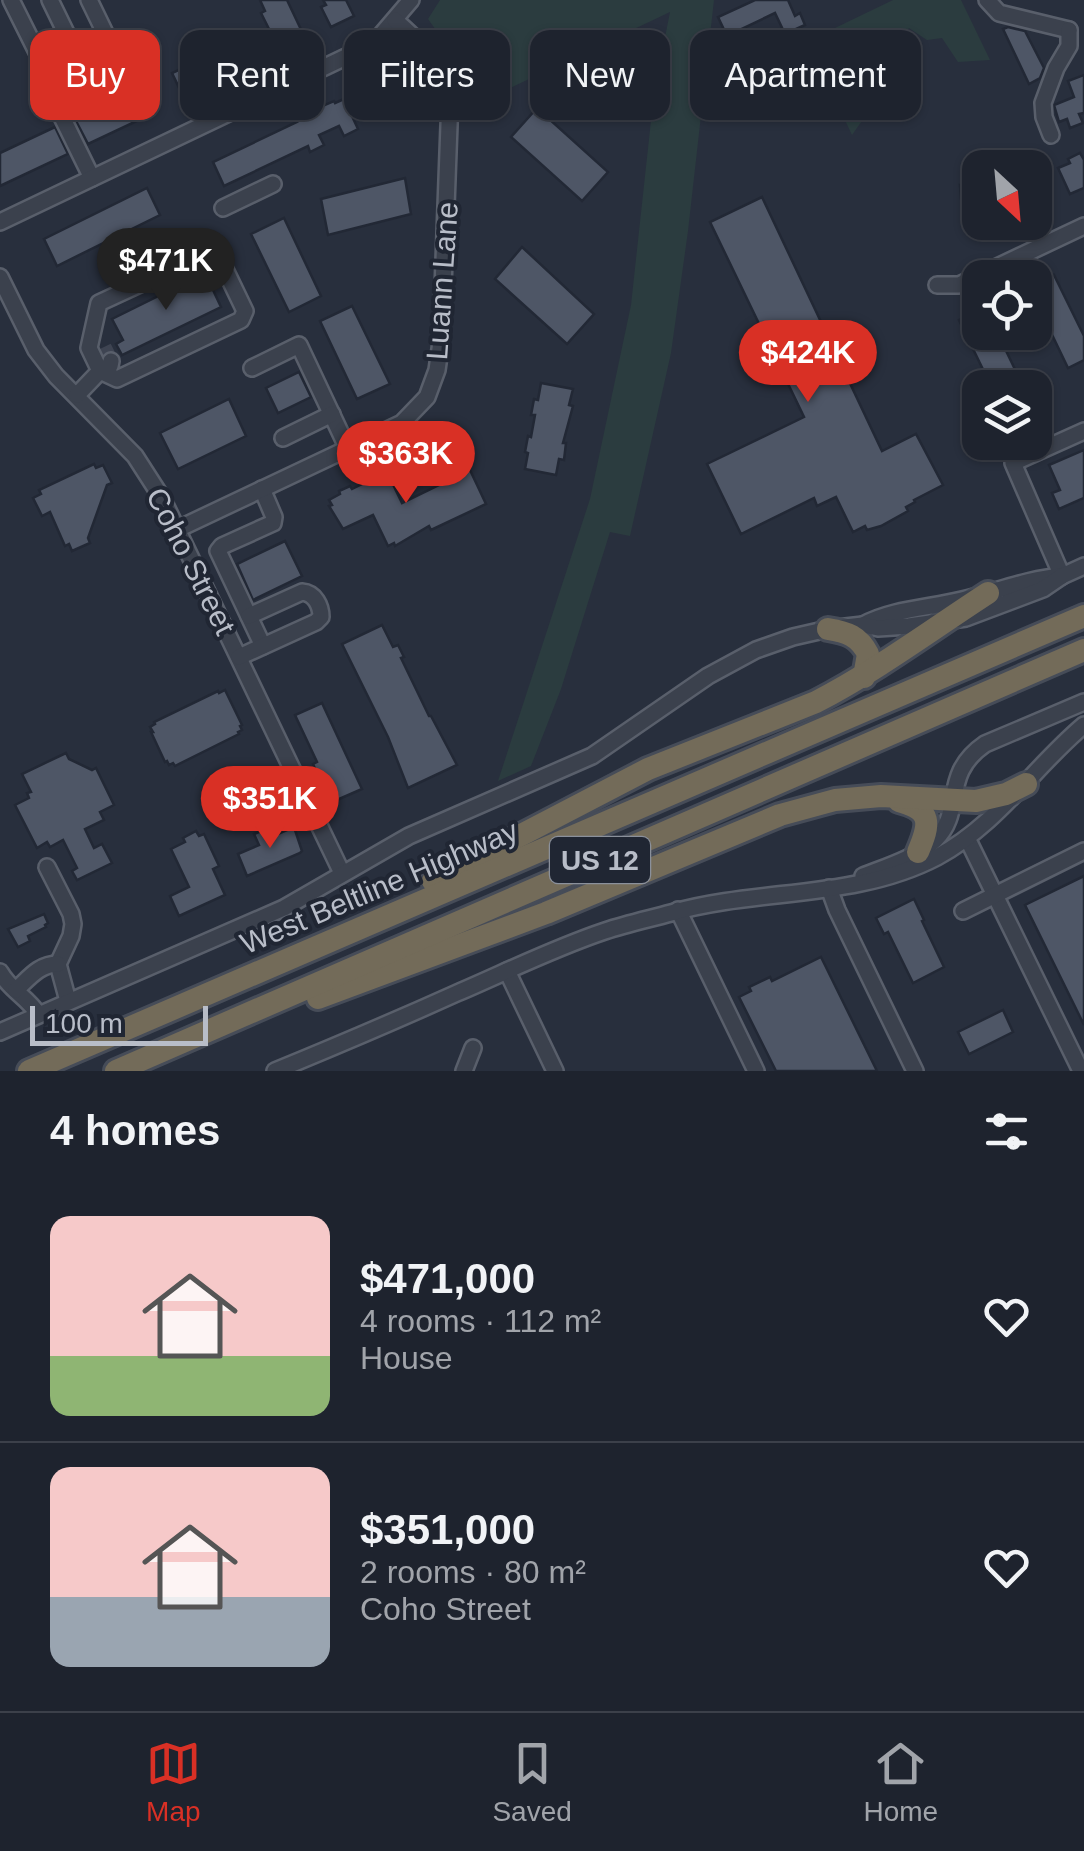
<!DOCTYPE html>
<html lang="en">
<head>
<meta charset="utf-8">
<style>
  body { margin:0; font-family:Helvetica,sans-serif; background:#262b36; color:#f1f3f6; height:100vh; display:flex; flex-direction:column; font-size:38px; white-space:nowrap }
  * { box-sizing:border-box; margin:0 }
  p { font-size:32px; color:#a1a4aa }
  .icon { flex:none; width:55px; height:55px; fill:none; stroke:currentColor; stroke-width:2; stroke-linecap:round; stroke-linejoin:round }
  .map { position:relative; height:1071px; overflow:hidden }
  .panel { display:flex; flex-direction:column; background:#1e232e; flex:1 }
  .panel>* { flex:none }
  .guide { position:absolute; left:30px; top:30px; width:1025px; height:90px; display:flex; gap:20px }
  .needle { width:65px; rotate:154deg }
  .buttons { position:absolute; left:962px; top:150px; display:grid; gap:20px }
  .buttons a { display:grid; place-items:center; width:90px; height:90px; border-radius:20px; background:#1e232e; box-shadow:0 2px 8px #0004,0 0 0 2px #3c404a; font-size:50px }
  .scale { position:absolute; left:30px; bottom:25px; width:178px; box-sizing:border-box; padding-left:10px; border:5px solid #b8bdc8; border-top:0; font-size:28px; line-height:35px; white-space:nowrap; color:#b8bdc8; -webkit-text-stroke:8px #202633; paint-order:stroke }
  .price { position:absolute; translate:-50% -85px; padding:0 22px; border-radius:35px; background:#d93025; color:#fff; font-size:32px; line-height:65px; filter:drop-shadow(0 2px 5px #0008) }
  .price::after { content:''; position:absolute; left:50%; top:60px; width:30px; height:22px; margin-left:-15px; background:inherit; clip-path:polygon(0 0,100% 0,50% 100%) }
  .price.active { background:#222; color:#fff }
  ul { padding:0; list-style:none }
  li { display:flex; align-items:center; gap:30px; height:250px; padding:0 50px }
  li+li { border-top:2px solid #3c404a }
  li span { display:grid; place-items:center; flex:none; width:280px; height:200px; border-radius:20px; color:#555 }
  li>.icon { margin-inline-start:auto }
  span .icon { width:120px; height:120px; fill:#fffc; stroke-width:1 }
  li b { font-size:42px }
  h2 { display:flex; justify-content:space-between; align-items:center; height:120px; padding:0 50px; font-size:42px }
  .pill { padding:0 35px; border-radius:20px; background:#1e232e; box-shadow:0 2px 8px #0004,0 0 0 2px #3c404a; font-size:35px; line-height:90px }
  .pill.active { background:#d93025; color:#fff }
  .dock { display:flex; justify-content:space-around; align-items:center; height:140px; border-top:2px solid #3c404a; background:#1e232e; font-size:28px; color:#a1a4aa }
  .dock a { display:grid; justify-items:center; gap:5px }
  .dock .active { color:#d93025 }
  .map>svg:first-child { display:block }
</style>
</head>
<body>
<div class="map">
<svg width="1084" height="1071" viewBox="0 0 1084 1071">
  <rect width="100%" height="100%" fill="#282f3d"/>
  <g fill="#2b3c3f">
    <path d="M 440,0 L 714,0 L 688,231 L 671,353 L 630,536 L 610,532 L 561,689 L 531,766 L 498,781 L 590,499 L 631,305 L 654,93 L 670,12 L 470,107 L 468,84 L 461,65 L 428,19 Z"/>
    <path d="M 893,0 L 961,0 L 990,60 L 958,62 L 942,38 L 927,40 L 909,28 L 895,50 L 899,68 L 852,135 L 808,41 Z"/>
  </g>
  <g fill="#4e5666" stroke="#222835" stroke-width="2.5">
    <path d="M 260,0 L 287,0 L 305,38 L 283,48 L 275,31 L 271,33 L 261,13 L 265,11 Z"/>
    <path d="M 323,0 L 346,0 L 354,16 L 331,27 L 321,7 L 326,5 Z"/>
    <path d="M 755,0 L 788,0 L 795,16 L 800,13 L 805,25 L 785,34 L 775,13 L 727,36 L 718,17 Z"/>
    <path d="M 1008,27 L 1025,31 L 1044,68 L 1040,78 L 1029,84 L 1003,29 Z"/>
    <path d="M 241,41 L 253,65 L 184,98 L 172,73 Z"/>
    <path d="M 396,63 L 415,102 L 388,115 L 369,76 Z"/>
    <path d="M 1084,75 L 1084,113 L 1079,114 L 1083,123 L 1070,128 L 1067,119 L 1059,122 L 1054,105 L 1074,97 L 1068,81 Z"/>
    <path d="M 145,85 L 158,111 L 88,144 L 75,119 Z"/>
    <path d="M 344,99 L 358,129 L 344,136 L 339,126 L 319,135 L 324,145 L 310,152 L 308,146 L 224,186 L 213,162 L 297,122 L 305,117 L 303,114 L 334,101 L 335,103 Z"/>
    <path d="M 537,108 L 608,172 L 582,201 L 511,137 Z"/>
    <path d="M 55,127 L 68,154 L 0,186 L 0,153 Z"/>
    <path d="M 1080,153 L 1084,160 L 1084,188 L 1070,194 L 1058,168 L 1070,163 L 1068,159 Z"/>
    <path d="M 980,168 L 980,210 L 968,212 L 967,197 L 961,198 L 960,185 L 965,185 L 963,169 Z"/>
    <path d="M 405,178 L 411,214 L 328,235 L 321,199 Z"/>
    <path d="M 147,188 L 160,215 L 57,266 L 44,239 Z"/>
    <path d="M 762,197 L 882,451 L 916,434 L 943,485 L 914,500 L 915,502 L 906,507 L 908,511 L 881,526 L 867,530 L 865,526 L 853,532 L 836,497 L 817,506 L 814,498 L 741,534 L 707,464 L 804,417 L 710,222 Z"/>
    <path d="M 284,218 L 321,296 L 289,312 L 251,234 Z"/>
    <path d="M 522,247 L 594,314 L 567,344 L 495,279 Z"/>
    <path d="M 205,273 L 221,307 L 122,355 L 116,344 L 123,340 L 112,319 Z"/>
    <path d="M 1054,275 L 1084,336 L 1084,360 L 1068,368 L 1043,316 L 1035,320 L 1035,284 Z"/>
    <path d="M 352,306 L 390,384 L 357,399 L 320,321 Z"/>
    <path d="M 980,310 L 980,332 L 997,332 L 1024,388 L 992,388 L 959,320 Z"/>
    <path d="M 299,372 L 311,397 L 278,413 L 266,388 Z"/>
    <path d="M 541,383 L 573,389 L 569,405 L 573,406 L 563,443 L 566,443 L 564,460 L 559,459 L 556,475 L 525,469 L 528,453 L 525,452 L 528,436 L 531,437 L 535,415 L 531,415 L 534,399 L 538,400 Z"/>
    <path d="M 229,399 L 246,436 L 178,469 L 160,433 Z"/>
    <path d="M 1084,450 L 1084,498 L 1059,509 L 1052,493 L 1060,490 L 1049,465 Z"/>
    <path d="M 94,464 L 96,468 L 103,465 L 112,483 L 107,485 L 88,538 L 90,543 L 72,551 L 69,544 L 65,546 L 50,512 L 42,516 L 33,498 L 41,494 L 39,490 Z"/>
    <path d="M 470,470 L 486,504 L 431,530 L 429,526 L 395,546 L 394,543 L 388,546 L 373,515 L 343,529 L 329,506 L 332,505 L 329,500 L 340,494 L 339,491 L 350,486 L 352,489 L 387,472 L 402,503 Z"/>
    <path d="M 285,541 L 302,576 L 253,600 L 237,564 Z"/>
    <path d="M 382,625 L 393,647 L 398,645 L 404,657 L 401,658 L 429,716 L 431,716 L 457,765 L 408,788 L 388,737 L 342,644 Z"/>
    <path d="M 225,690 L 242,725 L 240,726 L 242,730 L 238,732 L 239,734 L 175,766 L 173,763 L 169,765 L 167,761 L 165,762 L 151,732 L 153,732 L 150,727 L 155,724 L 154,722 L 218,691 L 219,693 Z"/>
    <path d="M 322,703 L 362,789 L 330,803 L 313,764 L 317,762 L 295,715 Z"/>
    <path d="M 66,753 L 69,759 L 92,770 L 96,768 L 114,805 L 100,812 L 104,820 L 85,829 L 94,848 L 102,844 L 112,863 L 77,880 L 72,871 L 77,868 L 63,840 L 50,847 L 47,842 L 37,848 L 15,805 L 29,798 L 27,793 L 31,792 L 22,774 Z"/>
    <path d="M 294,827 L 302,851 L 300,853 L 247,876 L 238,854 L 259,845 L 254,834 L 266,829 L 269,837 L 273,836 Z"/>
    <path d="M 196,831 L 199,836 L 204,834 L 219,866 L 213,869 L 225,895 L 179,916 L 170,896 L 189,887 L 171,849 L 185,842 L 183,838 Z"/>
    <path d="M 1084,876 L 1084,1025 L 1025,905 Z"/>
    <path d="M 914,899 L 924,920 L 922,921 L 944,967 L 913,983 L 888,932 L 884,934 L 876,918 Z"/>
    <path d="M 44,914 L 48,923 L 45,925 L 46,927 L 28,936 L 30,941 L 18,947 L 8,929 Z"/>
    <path d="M 821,957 L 877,1071 L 776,1071 L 739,997 L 751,991 L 749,987 L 770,977 L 772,981 Z"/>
    <path d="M 1003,1010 L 1013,1032 L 969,1054 L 958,1032 Z"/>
  </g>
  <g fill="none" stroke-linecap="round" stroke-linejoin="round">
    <path stroke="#3e4452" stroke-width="15" stroke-dasharray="15 8" stroke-linecap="butt" d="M 104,347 L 111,361"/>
    <g stroke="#595f6b" stroke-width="20">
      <g id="minor">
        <path d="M 11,0 L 60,98 L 60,113 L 92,178"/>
        <path d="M 50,0 L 91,84"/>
        <path d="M 987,0 L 999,13 L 1069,30"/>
        <path d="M 60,98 L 123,70 L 89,0"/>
        <path d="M 1051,135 L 1044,117 L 1043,103 L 1056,68 L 1069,46 L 1069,30"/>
        <path d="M 223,208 L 273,184"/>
        <path d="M 0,222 L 352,54 L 376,41 L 411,0"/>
        <path d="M 0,277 L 36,350 L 56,376 L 135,456 L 162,498 L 342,873"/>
        <path d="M 937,285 L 959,285 L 1084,226"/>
        <path d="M 252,368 L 299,345 L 348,449"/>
        <path d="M 77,395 L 100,371 L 117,379 L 241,320 L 245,311 L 218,255 L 207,253 L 99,303 L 89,348 L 100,371 L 110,366 L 111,361"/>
        <path d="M 283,438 L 332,414"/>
        <path d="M 262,489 L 274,517 L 273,523 L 222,546 L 218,551 L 263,646"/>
        <path d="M 178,529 L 402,423 L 427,397 L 437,370 L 441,342 L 450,98 C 442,61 423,45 395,20"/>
        <path d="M 1062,576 L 1013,463 L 1084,431"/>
        <path d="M 863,625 C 892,609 930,608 962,600 C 996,592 1027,579 1062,576"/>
        <path d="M 239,657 L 316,622 L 321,617 C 321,606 315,593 302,592 L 249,616"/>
        <path d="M 967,838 L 1081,1071"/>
        <path d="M 47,867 L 71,914 L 73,924 L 71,936 L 58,964 L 68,1001"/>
        <path d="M 863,876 C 886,867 916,858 935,840 C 965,811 940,775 985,744 L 1084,702"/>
        <path d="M 829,888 L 837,910 L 915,1071"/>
        <path d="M 678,910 L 756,1071"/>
        <path d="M 963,911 L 1084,851"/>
        <path d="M 507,971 L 555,1071"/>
        <path d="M 0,972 C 9,989 28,998 38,1014"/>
        <path d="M 16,990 C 29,978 39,964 58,964"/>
        <path d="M 0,1032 L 284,908 L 409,836 L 592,756 L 708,676 L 756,650 L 793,637 L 828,629 L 863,625 L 878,628 L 909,626 L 966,618 L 1043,589 L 1062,576 L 1084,566"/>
        <path d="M 275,1071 C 336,1046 397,1020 457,993 C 506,972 554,948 605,931 C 626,924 649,919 671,913 C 758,888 855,900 937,857 C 997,825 1034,767 1084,725"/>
        <path d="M 464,1071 L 473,1048"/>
      </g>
    </g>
    <g stroke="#464c58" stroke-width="28">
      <g id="highway">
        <path d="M 828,629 C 847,632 859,636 868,654 L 864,677"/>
        <path d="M 899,801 C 933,810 930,824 918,852"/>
        <path d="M 433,881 L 648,769 L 816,702 C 876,671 931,630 988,593"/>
        <path d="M 318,998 L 546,913 L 780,815 L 835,800 L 881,796 L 976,801 L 1006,794 L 1026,784"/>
        <path d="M 29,1071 L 1084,616"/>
        <path d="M 116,1071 L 1084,650"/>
      </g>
    </g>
    <use href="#minor" stroke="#3b414d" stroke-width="15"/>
    <use href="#highway" stroke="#736b59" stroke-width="22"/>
  </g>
  <g text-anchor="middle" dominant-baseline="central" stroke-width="8" stroke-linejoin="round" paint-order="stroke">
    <rect fill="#202633" stroke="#8a909b" stroke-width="2.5" x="550" y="837" width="100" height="46" rx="8"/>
    <g font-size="28" font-weight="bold" fill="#b8bdc8">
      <text x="600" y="860">US 12</text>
    </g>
    <g font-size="30" fill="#b8bdc8" stroke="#202633">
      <text transform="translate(442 281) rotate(-86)">Luann Lane</text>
      <text transform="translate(191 561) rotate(63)">Coho Street</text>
      <text transform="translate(379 887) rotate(-23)">West Beltline Highway</text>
    </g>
  </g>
</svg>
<div class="buttons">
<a><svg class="needle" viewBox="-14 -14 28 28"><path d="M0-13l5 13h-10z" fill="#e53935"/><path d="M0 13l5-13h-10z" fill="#a1a4aa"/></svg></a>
<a><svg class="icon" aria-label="locate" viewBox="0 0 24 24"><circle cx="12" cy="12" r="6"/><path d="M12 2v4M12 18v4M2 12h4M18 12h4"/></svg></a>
<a><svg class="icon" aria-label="layers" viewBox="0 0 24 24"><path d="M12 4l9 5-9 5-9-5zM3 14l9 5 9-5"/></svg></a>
</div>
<div class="scale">100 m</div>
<b class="price active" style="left:166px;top:313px">$471K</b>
<b class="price" style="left:808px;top:405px">$424K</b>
<b class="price" style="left:406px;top:506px">$363K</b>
<b class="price" style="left:270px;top:851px">$351K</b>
<div class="guide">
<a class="pill active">Buy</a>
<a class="pill">Rent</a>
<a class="pill">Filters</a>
<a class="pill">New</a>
<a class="pill">Apartment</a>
</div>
</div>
<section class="panel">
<h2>4 homes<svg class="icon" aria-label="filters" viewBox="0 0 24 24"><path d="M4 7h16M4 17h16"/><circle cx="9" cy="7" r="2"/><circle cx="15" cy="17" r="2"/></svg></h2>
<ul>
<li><span style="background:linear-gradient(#f6c9c9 70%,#8fb573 0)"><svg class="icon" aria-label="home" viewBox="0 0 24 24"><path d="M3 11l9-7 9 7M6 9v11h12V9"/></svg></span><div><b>$471,000</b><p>4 rooms · 112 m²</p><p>House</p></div><svg class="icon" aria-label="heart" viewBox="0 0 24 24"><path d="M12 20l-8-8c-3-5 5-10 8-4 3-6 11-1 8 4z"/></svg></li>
<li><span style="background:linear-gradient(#f6c9c9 65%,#9aa5b1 0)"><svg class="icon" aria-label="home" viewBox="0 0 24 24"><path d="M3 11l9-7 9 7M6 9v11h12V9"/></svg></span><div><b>$351,000</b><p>2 rooms · 80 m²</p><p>Coho Street</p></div><svg class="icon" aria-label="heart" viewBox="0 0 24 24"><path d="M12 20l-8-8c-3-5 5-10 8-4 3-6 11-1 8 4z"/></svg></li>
</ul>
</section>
<nav class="dock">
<a class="active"><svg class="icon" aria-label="map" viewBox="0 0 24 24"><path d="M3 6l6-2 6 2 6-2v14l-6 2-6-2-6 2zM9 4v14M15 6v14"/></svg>Map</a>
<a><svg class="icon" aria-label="saved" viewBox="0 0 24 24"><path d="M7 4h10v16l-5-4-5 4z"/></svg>Saved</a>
<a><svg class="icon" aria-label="home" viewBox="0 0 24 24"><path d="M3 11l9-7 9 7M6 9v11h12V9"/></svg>Home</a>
</nav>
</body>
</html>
